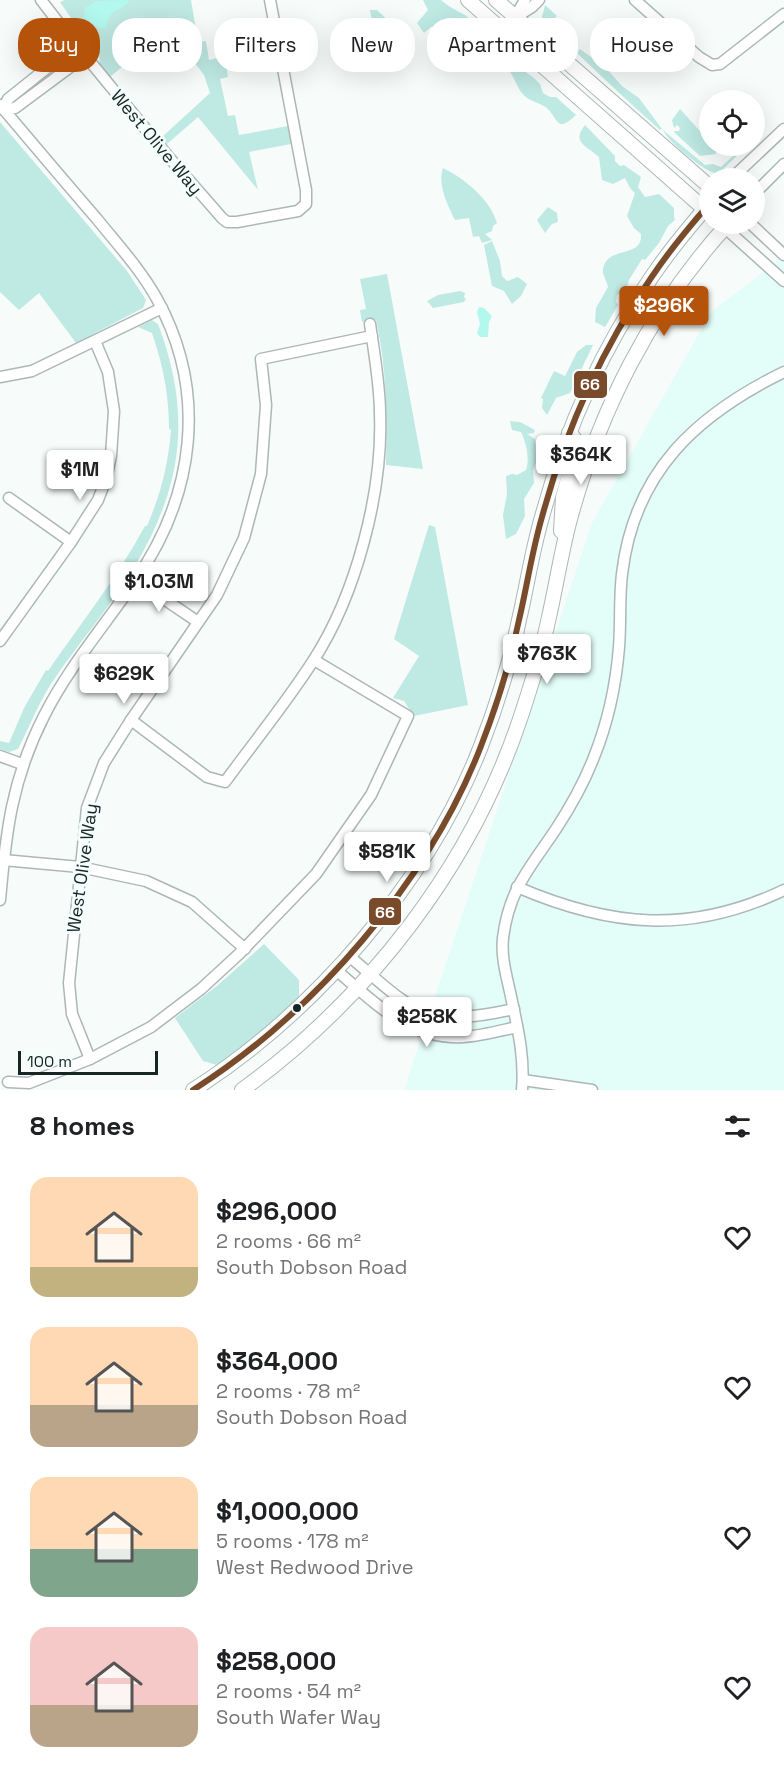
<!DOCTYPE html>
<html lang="en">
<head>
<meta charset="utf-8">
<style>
  body { margin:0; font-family:"Space Grotesk",sans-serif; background:#f6f6f6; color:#202124; height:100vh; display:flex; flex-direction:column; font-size:22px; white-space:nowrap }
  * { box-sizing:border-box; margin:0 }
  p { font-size:20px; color:#757577 }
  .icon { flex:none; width:33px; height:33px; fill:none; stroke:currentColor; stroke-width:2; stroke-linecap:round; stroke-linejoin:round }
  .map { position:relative; height:1090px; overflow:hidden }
  .side { display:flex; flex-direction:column; background:#fff; flex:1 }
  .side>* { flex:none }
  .hud { position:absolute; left:18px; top:18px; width:748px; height:54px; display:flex; gap:12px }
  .buttons { position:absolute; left:699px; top:90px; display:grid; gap:12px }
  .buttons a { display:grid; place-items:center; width:66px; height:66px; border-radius:50%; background:#fff; box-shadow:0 6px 24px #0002; font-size:30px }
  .scale { position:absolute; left:18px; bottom:15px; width:140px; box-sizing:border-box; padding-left:6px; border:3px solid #152623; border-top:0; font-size:16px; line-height:21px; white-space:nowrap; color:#152623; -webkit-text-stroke:4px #f5fefc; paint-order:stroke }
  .price { position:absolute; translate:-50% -51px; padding:0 14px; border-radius:6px; background:#fff; color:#222; font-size:20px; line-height:39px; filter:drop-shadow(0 2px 3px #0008) }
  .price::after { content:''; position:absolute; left:50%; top:36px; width:18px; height:14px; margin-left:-9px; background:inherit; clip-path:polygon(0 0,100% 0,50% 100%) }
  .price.on { background:#b45309; color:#fff }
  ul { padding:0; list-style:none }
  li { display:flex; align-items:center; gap:18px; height:150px; padding:0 30px }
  li span { display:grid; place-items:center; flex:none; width:168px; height:120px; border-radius:18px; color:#555 }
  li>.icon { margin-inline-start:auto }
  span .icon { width:72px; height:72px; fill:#fffc; stroke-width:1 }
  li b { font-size:26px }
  h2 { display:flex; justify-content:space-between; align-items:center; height:72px; padding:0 30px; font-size:26px }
  .tag { padding:0 21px; border-radius:24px; background:#fff; box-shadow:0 6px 24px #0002; font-size:21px; line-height:54px }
  .tag.on { background:#b45309; color:#fff }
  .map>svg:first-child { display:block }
</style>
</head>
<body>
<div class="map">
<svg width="784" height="1090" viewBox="0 0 784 1090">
  <rect width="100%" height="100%" fill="#f7fcfb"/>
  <path fill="#e3fdf8" d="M 784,256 L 784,1090 L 404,1090 L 592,523 L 711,312 Z"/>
  <g fill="#bfe9e3">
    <path d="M 65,0 L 191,0 L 198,42 L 206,41 L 209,60 L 225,56 L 228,77 L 220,79 L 228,116 L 235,115 L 239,135 L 288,126 L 291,144 L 249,152 L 258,190 L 198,117 L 167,144 L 161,138 L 210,93 L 204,75 L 181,45 L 170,45 L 167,48 L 158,37 L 110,77 L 100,65 L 98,43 L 91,34 L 75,24 L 60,2 Z"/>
    <path d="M 423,0 L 441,0 C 450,9 464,12 473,22 C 478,28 480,37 485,43 L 479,50 C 468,38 461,47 449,48 L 442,43 L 439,30 L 436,27 L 431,27 L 424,33 L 417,23 L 428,10 Z"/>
    <path d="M 545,5 L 557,16 L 554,19 L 556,26 L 565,33 L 561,37 L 541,21 Z"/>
    <path d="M 370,10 L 377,10 L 392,24 L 390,35 C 375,39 372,22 370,10 Z"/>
    <path d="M 580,49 L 606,68 L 622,86 L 639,98 L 662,129 L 660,130 C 632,105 604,79 577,53 Z"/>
    <path d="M 496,50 L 511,58 L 516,65 L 534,78 L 540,84 L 543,93 L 550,97 L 556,97 L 576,115 C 557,133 559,121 548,109 C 542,103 533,103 526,97 C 516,89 515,75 505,66 L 493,62 L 488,58 Z"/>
    <path d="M 680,109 L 709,141 L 710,146 L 713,146 L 716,149 L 716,154 L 700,156 L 675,133 L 674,131 L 679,131 L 680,128 L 677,125 L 674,128 L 672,120 Z"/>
    <path d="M 0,122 L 127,271 L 146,300 L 143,308 L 76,343 L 39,293 L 19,310 L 0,292 Z"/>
    <path d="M 585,125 L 615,156 L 615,161 L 620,166 L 624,165 L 641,177 L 638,187 L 645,197 L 659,194 L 674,208 L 674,217 L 675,220 L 668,226 L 659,243 L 645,260 L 642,259 L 629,280 L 626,290 L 617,295 L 616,302 L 618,305 L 605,327 L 595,322 L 596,308 L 608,287 C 607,281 602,275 603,269 C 607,245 643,259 641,234 L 634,228 L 627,216 L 635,193 L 630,188 L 625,178 L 613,184 L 602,180 L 599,157 C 589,147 570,143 585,125 Z"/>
    <path d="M 663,130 L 705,165 L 713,164 L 721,167 L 733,156 L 740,146 L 747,146 L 718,174 C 703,171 669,143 663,130 Z"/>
    <path d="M 443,168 C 465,179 490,199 497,223 L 493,226 L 492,231 L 485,234 L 492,240 L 482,243 L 479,236 L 473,237 L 469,218 L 455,220 C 448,206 437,184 443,168 Z"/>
    <path d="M 548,207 L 557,213 L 558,222 L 552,224 L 545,233 L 537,220 Z"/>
    <path d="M 492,241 L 500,261 L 502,276 L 507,281 L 518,277 L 527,284 L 521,296 L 512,304 L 504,291 L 492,286 L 484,245 Z"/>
    <path d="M 387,274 L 423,469 L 386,465 C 387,416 387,368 376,320 L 362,322 L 360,310 L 366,309 L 360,279 Z"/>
    <path d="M 460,291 L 465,293 L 464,297 L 466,299 L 464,302 L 433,308 L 427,301 L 438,295 Z"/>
    <path d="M 152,320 L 158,324 C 191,411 184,483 136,564 C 111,607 78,643 51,684 C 38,704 29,728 18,749 L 9,752 L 0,749 L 0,741 L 9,743 L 24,708 L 46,670 L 48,671 C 81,623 117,578 145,526 L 147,526 C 161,493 168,466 171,430 L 169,429 C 169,395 163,365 152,333 L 138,327 Z"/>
    <path d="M 586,345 L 593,345 L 570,393 L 556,398 L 547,415 L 542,408 L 543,399 L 541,398 L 554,371 L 565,376 L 577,352 Z"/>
    <path d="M 510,421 L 520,422 L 535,430 L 534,433 L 527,434 L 535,439 L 536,462 L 533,471 L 534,483 L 524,499 L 525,516 L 516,534 L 506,539 L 503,515 L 507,494 L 506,476 L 512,474 L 517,475 L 526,470 C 530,459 526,442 521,432 L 512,430 Z"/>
    <path d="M 429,525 L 435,527 L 468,705 L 414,716 L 404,701 L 393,698 L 419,656 L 394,639 Z"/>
    <path d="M 264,944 L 299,980 L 299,997 L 254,1039 L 217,1065 L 203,1061 L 175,1018 L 218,985 Z"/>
  </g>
  <g fill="#b2f8ee">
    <path d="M 128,0 L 129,3 C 113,13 111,10 105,28 L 99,28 L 84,17 L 85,8 L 96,1 Z"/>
    <path d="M 479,307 L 484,308 L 492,316 L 489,322 L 488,337 L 480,337 L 477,333 L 480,324 L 477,312 Z"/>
  </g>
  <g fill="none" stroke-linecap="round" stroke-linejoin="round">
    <g stroke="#adb7b6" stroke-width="13">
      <g id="minor">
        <path d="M 41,0 L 72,40"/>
        <path d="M 635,0 L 699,57 L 712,65 L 720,64 L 784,14"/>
        <path d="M 516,17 L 532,7 L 539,0"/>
        <path d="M 503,30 L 515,17 L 525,0"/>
        <circle cx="80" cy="50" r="13"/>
        <path d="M 88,59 L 167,155 L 222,218 L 227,222 L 237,222 L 298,211 L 306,204 L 306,190 L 270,0"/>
        <path d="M 0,105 C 32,143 64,181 97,219 C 118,245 141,270 157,299 C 208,392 195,495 135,581 C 105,625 68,668 44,716 C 12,779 6,831 0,900"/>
        <path d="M 3,109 L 15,108 L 77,62"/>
        <path d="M 3,109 L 8,99 L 67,52"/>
        <path d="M 732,178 L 784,129"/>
        <path d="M 754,194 L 784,164"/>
        <path d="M 751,224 L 784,255"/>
        <path d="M 724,227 L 784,281"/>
        <path d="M 0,377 L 32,371 L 162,308"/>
        <path d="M 9,498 L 71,542"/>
        <path d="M 136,580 L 198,622"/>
        <path d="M 0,641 L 71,542 L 98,500 L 106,479 L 111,456 L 114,411 L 108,372 L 95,341"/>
        <path d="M 131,720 L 207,777 L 225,782 C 254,742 286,703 313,661 C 356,595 383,492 380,414 C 380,384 374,353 370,324"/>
        <path d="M 0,756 L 22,764"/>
        <path d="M 3,860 L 80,867 L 146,881 L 192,902 L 245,949"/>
        <path d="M 517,887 C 610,927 690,935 784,890"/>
        <path d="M 349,956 C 415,1012 423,1029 514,1009"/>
        <path d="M 336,970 C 374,1002 409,1040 463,1037 C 481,1036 499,1031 517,1027"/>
        <path d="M 90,1059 L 72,1014 L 69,983 L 87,808 L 104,763 L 131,720 L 217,595 L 244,538 L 261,474 L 266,405 L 261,359 L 372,336"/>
        <path d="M 523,1080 L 592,1090"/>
        <path d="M 8,1082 L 29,1083 L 90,1059 L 151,1027 L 201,989 L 239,954 L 316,874 L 371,795 L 408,716 L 314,660"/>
        <path d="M 522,1090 C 525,1056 517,1025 510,992 C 506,974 501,956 503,938 C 509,889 530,868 556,829 C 571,806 584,783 594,757 C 608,722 616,685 619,647 C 621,623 619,599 622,574 C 634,472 696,415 784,372"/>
      </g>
    </g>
    <g stroke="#adb7b6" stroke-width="16">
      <g id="major">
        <path d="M 468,0 L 709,213"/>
        <path d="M 496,0 L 710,187"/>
        <path d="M 561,531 L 563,497 L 576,449 L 574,438 L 569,433"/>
        <path d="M 193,1090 C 314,1013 429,881 481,746 C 497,705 510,663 519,620 C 527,586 532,551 542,517 C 565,432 601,350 651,278 C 669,251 689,227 710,203"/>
        <path d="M 242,1090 C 369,998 472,865 521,716 C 532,683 542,651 549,617 C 556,586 561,554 569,523 C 598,413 651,308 728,224"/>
      </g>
    </g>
    <use href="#minor" stroke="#fefffe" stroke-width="10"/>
    <use href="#major" stroke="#fefffe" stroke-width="14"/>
    <g stroke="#f5fefc" stroke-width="10">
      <path id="bus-1" d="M 193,1090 C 314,1013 429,881 481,746 C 497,705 510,663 519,620 C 527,586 532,551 542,517 C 565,432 601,350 651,278 C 669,251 689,227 710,203"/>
    </g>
    <use href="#bus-1" stroke="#7a4b2a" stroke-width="6"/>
  </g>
  <circle fill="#152623" stroke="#f5fefc" stroke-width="2" cx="297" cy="1008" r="5"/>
  <g text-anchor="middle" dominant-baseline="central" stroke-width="6" stroke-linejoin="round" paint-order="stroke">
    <g font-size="18" fill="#152623" stroke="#f5fefc">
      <text transform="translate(157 142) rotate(50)">West Olive Way</text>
      <text transform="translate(82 868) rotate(-82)">West Olive Way</text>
    </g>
  </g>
  <g stroke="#f5fefc" stroke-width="2">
    <rect x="573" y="370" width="35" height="29" rx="6" fill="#7a4b2a"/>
    <rect x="368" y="897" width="34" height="29" rx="6" fill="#7a4b2a"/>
  </g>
  <g font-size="16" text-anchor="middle" font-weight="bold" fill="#fff">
    <text x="590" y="390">66</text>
    <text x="385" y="918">66</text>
  </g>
</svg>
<div class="buttons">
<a><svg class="icon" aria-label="locate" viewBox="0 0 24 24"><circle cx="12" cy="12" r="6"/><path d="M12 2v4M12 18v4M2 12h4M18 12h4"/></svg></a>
<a><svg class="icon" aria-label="layers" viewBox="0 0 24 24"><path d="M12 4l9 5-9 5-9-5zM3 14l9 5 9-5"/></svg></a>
</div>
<div class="scale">100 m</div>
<b class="price on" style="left:664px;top:337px">$296K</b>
<b class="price" style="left:581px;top:486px">$364K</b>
<b class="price" style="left:80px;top:501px">$1M</b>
<b class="price" style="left:159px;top:613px">$1.03M</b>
<b class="price" style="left:547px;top:685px">$763K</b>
<b class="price" style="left:124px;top:705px">$629K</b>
<b class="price" style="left:387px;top:883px">$581K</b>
<b class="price" style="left:427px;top:1048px">$258K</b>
<div class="hud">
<a class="tag on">Buy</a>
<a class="tag">Rent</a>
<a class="tag">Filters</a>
<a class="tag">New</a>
<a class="tag">Apartment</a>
<a class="tag">House</a>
</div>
</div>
<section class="side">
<h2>8 homes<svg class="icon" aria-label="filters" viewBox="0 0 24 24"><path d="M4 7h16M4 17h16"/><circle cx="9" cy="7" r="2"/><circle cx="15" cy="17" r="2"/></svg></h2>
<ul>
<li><span style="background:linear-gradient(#ffd9b3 75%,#c2b280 0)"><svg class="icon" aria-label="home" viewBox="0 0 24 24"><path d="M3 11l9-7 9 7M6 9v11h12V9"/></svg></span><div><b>$296,000</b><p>2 rooms · 66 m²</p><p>South Dobson Road</p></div><svg class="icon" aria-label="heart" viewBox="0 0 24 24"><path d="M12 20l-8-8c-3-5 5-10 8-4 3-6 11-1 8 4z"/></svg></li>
<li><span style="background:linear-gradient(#ffd9b3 65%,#b9a48a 0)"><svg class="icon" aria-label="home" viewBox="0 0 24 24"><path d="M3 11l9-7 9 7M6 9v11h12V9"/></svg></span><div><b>$364,000</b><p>2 rooms · 78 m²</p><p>South Dobson Road</p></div><svg class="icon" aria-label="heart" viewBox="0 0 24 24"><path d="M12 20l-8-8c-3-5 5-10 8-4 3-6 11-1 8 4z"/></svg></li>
<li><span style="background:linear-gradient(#ffd9b3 60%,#7fa58c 0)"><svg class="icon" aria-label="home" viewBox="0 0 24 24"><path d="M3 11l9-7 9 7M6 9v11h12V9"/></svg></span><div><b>$1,000,000</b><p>5 rooms · 178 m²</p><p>West Redwood Drive</p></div><svg class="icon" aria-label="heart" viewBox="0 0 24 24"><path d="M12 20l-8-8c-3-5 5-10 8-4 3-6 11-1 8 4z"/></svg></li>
<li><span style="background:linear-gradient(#f6c9c9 65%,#b9a48a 0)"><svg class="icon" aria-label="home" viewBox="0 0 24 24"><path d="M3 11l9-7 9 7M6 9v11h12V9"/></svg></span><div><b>$258,000</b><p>2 rooms · 54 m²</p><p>South Wafer Way</p></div><svg class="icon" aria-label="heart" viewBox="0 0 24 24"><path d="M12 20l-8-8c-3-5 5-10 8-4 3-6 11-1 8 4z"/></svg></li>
</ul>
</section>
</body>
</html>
